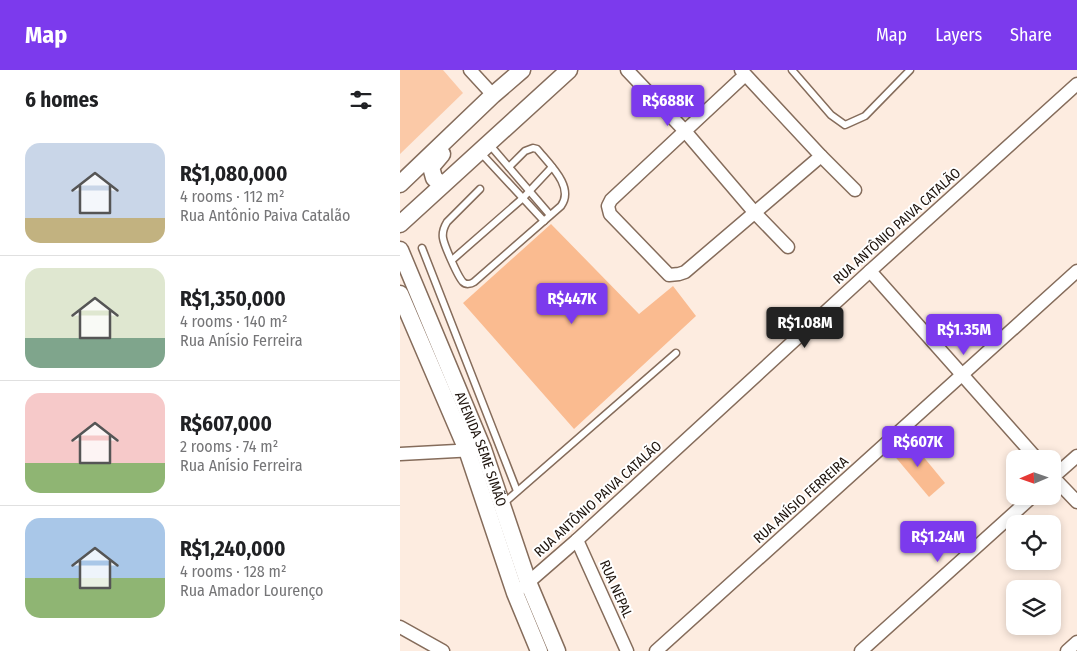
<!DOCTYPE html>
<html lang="en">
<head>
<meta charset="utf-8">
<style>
  body { margin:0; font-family:"Fira Sans Condensed",sans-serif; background:#f2f2f2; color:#202124; height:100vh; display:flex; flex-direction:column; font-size:19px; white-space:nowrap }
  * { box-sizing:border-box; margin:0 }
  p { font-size:16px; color:#757577 }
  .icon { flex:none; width:28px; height:28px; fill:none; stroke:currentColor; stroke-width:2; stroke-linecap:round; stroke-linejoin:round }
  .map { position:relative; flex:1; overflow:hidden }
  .side { display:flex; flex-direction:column; background:#fff; width:400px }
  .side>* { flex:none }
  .needle { width:32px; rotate:268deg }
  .tools { position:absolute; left:606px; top:380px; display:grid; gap:10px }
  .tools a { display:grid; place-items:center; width:55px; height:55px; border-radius:10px; background:#fff; box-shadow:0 2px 8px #0003; font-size:25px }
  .price { position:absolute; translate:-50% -42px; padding:0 11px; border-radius:5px; background:#7c3aed; color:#fff; font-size:16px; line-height:32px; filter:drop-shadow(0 1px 2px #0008) }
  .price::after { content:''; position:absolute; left:50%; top:30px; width:15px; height:11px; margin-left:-8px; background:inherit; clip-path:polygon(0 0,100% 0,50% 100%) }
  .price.active { background:#222; color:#fff }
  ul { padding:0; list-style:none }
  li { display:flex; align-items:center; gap:15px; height:125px; padding:0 25px }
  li+li { border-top:1px solid #e0e0e0 }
  li span { display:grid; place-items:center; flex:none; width:140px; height:100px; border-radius:15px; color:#555 }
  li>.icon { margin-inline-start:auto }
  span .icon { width:60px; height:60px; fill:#fffc; stroke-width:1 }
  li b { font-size:21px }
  h2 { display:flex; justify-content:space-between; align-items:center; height:60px; padding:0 25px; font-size:21px }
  header { display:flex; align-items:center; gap:30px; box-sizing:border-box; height:70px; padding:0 25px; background:#7c3aed; color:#fff }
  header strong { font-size:24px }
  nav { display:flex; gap:28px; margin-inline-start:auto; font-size:18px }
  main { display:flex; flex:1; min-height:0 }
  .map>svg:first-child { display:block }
</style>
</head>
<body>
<header>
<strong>Map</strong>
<nav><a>Map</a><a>Layers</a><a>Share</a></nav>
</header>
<main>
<section class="side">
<h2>6 homes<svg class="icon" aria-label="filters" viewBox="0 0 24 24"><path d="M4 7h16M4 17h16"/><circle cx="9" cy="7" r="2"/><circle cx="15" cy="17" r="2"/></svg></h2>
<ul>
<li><span style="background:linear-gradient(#c9d6e8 75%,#c2b280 0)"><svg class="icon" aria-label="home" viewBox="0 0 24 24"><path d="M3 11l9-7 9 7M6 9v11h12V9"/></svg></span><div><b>R$1,080,000</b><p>4 rooms · 112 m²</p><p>Rua Antônio Paiva Catalão</p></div></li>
<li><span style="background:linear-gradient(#dfe7d0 70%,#7fa58c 0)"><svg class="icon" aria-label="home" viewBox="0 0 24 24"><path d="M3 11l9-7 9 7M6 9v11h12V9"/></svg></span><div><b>R$1,350,000</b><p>4 rooms · 140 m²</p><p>Rua Anísio Ferreira</p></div></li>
<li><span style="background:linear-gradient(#f6c9c9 70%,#8fb573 0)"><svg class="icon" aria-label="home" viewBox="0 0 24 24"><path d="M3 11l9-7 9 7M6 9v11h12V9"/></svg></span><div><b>R$607,000</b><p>2 rooms · 74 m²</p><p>Rua Anísio Ferreira</p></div></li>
<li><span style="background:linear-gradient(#a9c7e8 60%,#8fb573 0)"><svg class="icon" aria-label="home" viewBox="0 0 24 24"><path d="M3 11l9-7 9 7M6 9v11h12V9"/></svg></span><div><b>R$1,240,000</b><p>4 rooms · 128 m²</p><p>Rua Amador Lourenço</p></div></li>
</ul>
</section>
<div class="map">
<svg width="677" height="581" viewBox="0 0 677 581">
  <rect width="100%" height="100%" fill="#fdece0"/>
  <path fill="#fbc9a7" d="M 0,0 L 43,0 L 63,23 L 0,84 Z"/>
  <g fill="#fabb90">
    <path d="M 151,154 L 239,244 L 273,216 L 296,246 L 174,359 L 63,233 Z"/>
    <path d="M 508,368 L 545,413 L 529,427 L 492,383 Z"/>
  </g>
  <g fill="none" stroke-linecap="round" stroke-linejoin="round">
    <g stroke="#856c5b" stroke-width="9">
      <g id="service">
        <path d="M 392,0 L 431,45 L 445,55 L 465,46 L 510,0"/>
        <path d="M 89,74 L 150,145"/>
        <path d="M 80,82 L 144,151"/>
        <path d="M 80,119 L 47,152 C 44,157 42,162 43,168 C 44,175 58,207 63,212 C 66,215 71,214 74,212 L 161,136 C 175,117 149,94 137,79 L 133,78 L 125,81 L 109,97"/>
        <path d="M 22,178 L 117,421"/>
        <path d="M 52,190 L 123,128 L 152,97"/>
        <path d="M 104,433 L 276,283"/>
      </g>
    </g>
    <g stroke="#856c5b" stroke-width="15">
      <g id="minor">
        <path d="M 70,0 L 93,25"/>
        <path d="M 227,0 L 284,60 L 355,143 L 388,177"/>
        <path d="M 341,0 L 421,86 L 285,202 L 279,204 L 269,205 L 210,144 L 208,136 L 211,130 L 345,5"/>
        <path d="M 421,86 L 455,120"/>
        <path d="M 470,201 L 637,389"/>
        <path d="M 0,384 L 75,380"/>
        <path d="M 652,406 L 677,432"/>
        <path d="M 652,408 L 677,386"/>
        <path d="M 177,470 L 227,581"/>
        <path d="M 123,517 L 177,470 L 470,201 L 677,14"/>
        <path d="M 0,557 L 43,581"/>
        <path d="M 256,581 L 677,201"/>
        <path d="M 461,581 L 633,426"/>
        <path d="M 667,581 L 677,572"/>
      </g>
    </g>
    <g stroke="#856c5b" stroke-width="19">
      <g id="tertiary">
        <path d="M 0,114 L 93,25 L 122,0"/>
        <path d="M 42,115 L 34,108 L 31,97 L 42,84"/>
        <path d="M 0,154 L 169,0"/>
        <path id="s1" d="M 0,180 L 83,379 L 128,512 L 157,581"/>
        <path d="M 0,224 L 67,380 L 115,523 L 139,581"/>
      </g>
    </g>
    <use href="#service" stroke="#fff" stroke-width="6"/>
    <use href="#minor" stroke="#fff" stroke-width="12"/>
    <use href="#tertiary" stroke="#fff" stroke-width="16"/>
  </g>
  <g text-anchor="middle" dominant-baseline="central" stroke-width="4" stroke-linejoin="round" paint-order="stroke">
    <g font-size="14" fill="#1e140d" stroke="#fff">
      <text transform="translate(497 156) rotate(-42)">RUA ANTÔNIO PAIVA CATALÃO</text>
      <text stroke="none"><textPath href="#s1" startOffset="215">AVENIDA SEME SIMÃO</textPath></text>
      <text transform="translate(198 429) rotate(-42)">RUA ANTÔNIO PAIVA CATALÃO</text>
      <text transform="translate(401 430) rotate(-42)">RUA ANÍSIO FERREIRA</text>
      <text transform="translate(216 519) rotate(66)">RUA NEPAL</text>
    </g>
  </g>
</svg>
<div class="tools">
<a><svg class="needle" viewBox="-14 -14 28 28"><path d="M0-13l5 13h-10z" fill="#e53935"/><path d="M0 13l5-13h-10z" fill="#757577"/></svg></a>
<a><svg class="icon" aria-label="locate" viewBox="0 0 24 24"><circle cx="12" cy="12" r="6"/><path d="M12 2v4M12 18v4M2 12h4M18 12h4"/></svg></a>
<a><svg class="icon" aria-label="layers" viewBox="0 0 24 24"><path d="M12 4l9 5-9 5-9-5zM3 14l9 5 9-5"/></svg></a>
</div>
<b class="price" style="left:268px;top:57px">R$688K</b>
<b class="price" style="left:172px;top:255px">R$447K</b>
<b class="price active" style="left:405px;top:279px">R$1.08M</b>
<b class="price" style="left:564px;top:286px">R$1.35M</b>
<b class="price" style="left:518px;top:398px">R$607K</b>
<b class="price" style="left:538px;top:493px">R$1.24M</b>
</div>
</main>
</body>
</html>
